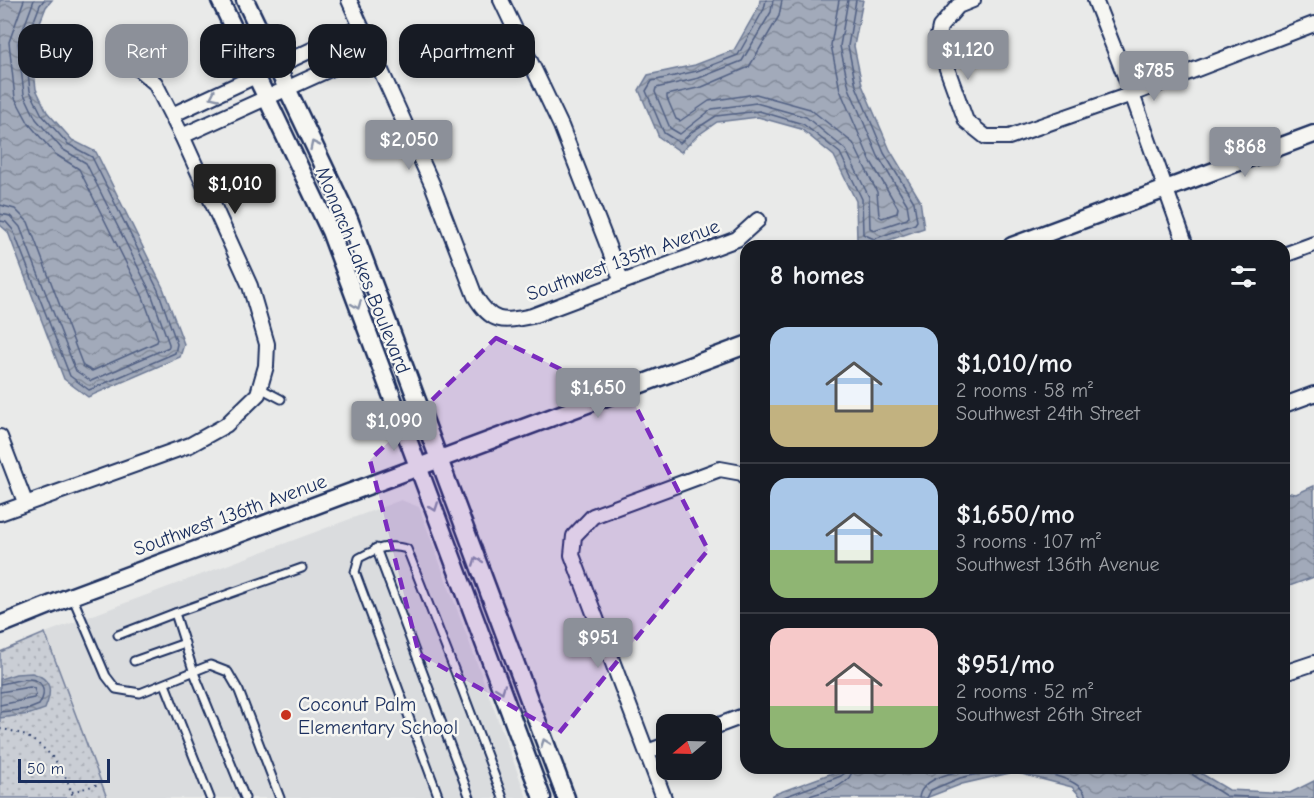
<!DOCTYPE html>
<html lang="en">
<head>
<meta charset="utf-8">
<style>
  body { margin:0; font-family:"Comic Neue",sans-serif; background:#20242c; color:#f1f3f6; height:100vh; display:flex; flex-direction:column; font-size:22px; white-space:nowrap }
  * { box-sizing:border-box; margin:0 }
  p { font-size:20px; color:#9ea1a6 }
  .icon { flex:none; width:33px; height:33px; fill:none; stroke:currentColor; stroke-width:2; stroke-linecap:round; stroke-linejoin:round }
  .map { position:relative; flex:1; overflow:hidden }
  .drawer { position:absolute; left:740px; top:240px; width:550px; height:534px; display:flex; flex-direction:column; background:#171b24; border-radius:18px; box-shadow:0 3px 9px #0003 }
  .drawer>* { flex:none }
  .banner { position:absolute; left:18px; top:24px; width:570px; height:54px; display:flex; gap:12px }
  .needle { width:39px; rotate:251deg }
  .controls { position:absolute; left:656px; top:714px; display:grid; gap:12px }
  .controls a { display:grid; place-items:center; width:66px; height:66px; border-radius:12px; background:#171b24; box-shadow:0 3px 9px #0003; font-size:30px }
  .scale { position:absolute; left:18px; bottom:15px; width:92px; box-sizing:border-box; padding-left:6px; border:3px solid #1b2f5e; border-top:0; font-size:16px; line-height:21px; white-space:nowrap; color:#1b2f5e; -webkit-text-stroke:4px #f6f6f2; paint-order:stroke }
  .price { position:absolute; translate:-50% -51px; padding:0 14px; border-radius:6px; background:#8c9099; color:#fff; font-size:20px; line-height:39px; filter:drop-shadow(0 2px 3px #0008) }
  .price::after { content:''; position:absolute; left:50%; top:36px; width:18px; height:14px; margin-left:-9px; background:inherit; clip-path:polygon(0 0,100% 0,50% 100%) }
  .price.active { background:#222; color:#fff }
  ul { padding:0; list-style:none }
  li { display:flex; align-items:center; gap:18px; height:150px; padding:0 30px }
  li+li { border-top:2px solid #363941 }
  li span { display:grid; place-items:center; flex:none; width:168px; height:120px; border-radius:18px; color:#555 }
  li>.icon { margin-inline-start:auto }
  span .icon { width:72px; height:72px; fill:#fffc; stroke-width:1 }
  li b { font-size:26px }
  h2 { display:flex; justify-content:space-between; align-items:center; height:72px; padding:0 30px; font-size:26px }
  .tag { padding:0 21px; border-radius:18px; background:#171b24; box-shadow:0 3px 9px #0003; font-size:21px; line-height:54px }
  .tag.active { background:#8c9099; color:#fff }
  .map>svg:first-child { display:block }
</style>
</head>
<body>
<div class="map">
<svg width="1314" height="798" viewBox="0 0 1314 798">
  <defs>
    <pattern id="grass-dots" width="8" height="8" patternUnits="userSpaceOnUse" patternTransform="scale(1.5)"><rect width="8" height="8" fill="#caced5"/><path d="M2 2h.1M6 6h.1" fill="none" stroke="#adb1b9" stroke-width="1.8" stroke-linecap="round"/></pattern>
    <pattern id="water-waves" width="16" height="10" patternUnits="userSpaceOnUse" patternTransform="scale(1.5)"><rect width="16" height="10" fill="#a2aaba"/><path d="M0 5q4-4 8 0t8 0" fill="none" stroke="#838b9a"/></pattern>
  </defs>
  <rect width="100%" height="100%" fill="#e9eae9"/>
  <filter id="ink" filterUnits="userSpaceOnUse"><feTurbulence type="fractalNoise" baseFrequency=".0167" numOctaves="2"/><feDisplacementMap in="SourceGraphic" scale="12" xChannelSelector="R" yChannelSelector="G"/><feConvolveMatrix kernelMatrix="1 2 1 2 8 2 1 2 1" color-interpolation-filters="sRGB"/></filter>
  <g filter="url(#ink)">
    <path fill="#dadcde" d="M 401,500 L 419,507 L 527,798 L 107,798 L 45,633 Z"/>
    <path fill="url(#grass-dots)" stroke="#727e9a" stroke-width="1.5" d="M 45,633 L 107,798 L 0,798 L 0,652 Z"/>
    <g fill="url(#water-waves)" stroke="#6c7995" stroke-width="1.5">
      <path d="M 0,0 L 52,0 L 46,7 L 31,45 L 36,89 L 47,112 L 72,140 L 96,152 L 163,288 L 184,344 L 180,357 L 88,397 L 64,379 L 8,232 L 0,225 Z"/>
      <path d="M 760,0 L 863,0 L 854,46 L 862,85 L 890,150 L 920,200 L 924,228 L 875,245 L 857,240 L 856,201 L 834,156 L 801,129 L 758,117 L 717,122 L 697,136 L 681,152 L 659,137 L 639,90 L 648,75 L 695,65 L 734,50 L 759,6 Z"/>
      <path d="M 1314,486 L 1314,577 L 1284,588 L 1284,492 L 1296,494 Z"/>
      <path d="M 32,673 C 53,679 52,692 45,709 L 30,714 L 0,718 L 0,679 L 16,674 Z"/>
      <path d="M 846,768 L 1192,768 L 1229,790 L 1290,793 L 1314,781 L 1314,798 L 1082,798 L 1072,787 L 1014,772 L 962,784 L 926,798 L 771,798 L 772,795 Z"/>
    </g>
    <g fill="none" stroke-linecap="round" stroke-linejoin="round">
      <g stroke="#516083" stroke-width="1.5">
        <path d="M 766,0 L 764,9 L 738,55 L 697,71 L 652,81 L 646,91 L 664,133 L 680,143 L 693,131 L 716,116 L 759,111 L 803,124 L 840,153 L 862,199 L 863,234 L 874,239 L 915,224 L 917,221 L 914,202 L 884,153 L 856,86 L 848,46 L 856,0"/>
        <path d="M 773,0 L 771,12 L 742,61 L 699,78 L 656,88 L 655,92 L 670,128 L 680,134 L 712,109 L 756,103 L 806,117 L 846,150 L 869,197 L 870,228 L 874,230 L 907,219 L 909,216 L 907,204 L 878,156 L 849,88 L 840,46 L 848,0"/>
        <path d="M 782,0 L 779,16 L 749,67 L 702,87 L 667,95 L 667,98 L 676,119 L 680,121 L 709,101 L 756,94 L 810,109 L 853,143 L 877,192 L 879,216 L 882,218 L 897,213 L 898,208 L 870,160 L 840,90 L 831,45 L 839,0"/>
        <path d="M 0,205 L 15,209 L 28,222 L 83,366 L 92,371 L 157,342 L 158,339 L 143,297 L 79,169 L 55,154 L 29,124 L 15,98 L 9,42 L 24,0"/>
        <path d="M 0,214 L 10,216 L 20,227 L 76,371 L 91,381 L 169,347 L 169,344 L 151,293 L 86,163 L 62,149 L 36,119 L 24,94 L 18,43 L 34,0"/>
        <path d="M 0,221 L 6,222 L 13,230 L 70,376 L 89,390 L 175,353 L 177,344 L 158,290 L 92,157 L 68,144 L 42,115 L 30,91 L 25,44 L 40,5 L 44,0"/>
        <path d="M 0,684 C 11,683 35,672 42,686 C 45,693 43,699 39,705 L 29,709 L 0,712"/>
        <path d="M 0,692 L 30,687 L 34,688 L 36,694 L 34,698 L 0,705"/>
        <path d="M 1022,768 C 1040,773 1083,777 1086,798"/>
        <path d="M 1190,768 L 1193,775 L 1226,796 L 1273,798"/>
        <path d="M 781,798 L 841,776 L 845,773 L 845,768"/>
        <path d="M 803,798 C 819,792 851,788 853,768"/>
        <path d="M 919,798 C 921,778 954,772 971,768"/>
        <path d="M 927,798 L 931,790 L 960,778 L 1004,768"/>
      </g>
      <g stroke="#1b2f5e" stroke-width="11">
        <g id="service">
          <path d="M 260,388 L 281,399"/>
          <path d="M 376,548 L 470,798"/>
          <path d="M 72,596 L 106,676 L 116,689 L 140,693 L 210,665 L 228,672 L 239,691 L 280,798"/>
          <path d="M 175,613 L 302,568"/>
          <path d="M 118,635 L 175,613 L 193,670 L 245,798"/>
          <path d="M 134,661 L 185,643"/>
          <path d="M 165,684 L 210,798"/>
          <path d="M 439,798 L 355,572 L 359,558 C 376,549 388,543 407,549 L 463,692 L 503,798"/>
        </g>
      </g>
      <g stroke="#1b2f5e" stroke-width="18">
        <g id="minor">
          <path d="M 349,0 L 432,184 L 475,296 C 492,324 502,322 532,316 L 737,239 L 758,220"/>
          <path d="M 501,0 L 561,126 L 622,282"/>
          <path d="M 973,0 L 958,6 L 940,27 L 937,41 L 966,121 L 986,137 L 1009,137 L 1132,94 L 1314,24"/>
          <path d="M 1095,0 L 1132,94 L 1186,246"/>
          <path d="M 172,115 L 361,27"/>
          <path d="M 182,136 L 372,50"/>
          <path d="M 1284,255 L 1314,244"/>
          <path d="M 1284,405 L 1314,394"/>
          <path d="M 0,437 L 25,502"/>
          <path d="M 0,513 L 190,445 L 226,425 L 258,394 L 266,366 L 267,344 L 250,286 L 182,136 L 155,83 L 129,61"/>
          <path d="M 1284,673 L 1314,663"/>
          <path d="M 711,728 L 746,715"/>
          <path d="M 647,752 L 666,745"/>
          <path d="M 664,798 L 572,555 L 574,536 L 593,516 L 720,469 L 742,473 L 746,477"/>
        </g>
      </g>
      <g stroke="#1b2f5e" stroke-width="21">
        <g id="tertiary">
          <path d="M 220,0 L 330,231 L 542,798"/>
          <path d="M 245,0 L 349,219 L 566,798"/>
          <path d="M 1012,246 L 1314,134"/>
          <path d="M 0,625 L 72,596 L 746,345"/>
        </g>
      </g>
      <g stroke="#1b2f5e" stroke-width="2" stroke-dasharray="1.5 4.5" stroke-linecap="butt">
        <path d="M 0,729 C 36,732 65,763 73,798"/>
        <path d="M 72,792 L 99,784"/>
      </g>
      <use href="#service" stroke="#f6f6f2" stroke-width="7"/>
      <use href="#minor" stroke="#f6f6f2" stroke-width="14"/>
      <use href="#tertiary" stroke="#f6f6f2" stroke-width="16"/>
    </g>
    <defs><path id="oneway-chevron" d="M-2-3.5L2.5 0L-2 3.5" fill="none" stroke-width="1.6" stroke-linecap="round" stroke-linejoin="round" transform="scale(1.5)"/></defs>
    <g stroke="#8892a8">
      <use href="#oneway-chevron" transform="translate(214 96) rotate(155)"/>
      <use href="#oneway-chevron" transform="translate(314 145) rotate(-116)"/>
      <use href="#oneway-chevron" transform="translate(357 305) rotate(69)"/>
      <use href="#oneway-chevron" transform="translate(434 507) rotate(70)"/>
      <use href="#oneway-chevron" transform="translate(477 561) rotate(-110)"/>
      <use href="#oneway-chevron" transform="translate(501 689) rotate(70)"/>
      <use href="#oneway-chevron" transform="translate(545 743) rotate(-110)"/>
    </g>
  </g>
  <path fill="#7b2cbf" fill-opacity="0.2" stroke="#7b2cbf" stroke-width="4.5" stroke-dasharray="12 8" stroke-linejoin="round" d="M 496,338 L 635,405 L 708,550 L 559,733 L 419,654 L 370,460 Z"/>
  <circle fill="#c8321e" stroke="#f6f6f2" stroke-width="2" cx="286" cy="715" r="6"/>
  <g text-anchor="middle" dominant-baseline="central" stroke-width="5" stroke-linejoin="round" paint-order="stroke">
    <g font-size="20" fill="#1b2f5e" stroke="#f6f6f2">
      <text transform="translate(623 260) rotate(-20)">Southwest 135th Avenue</text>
      <text transform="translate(363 270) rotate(68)">Monarch Lakes Boulevard</text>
      <text transform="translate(230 515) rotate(-20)">Southwest 136th Avenue</text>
    </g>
    <g font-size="20" fill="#1b2f5e" stroke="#f6f6f2" text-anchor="start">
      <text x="298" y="704">Coconut Palm<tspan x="298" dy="23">Elementary School</tspan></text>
    </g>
  </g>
</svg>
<div class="controls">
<a><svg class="needle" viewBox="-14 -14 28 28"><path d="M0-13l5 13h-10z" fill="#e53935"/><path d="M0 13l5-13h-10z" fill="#9ea1a6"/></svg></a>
</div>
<div class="scale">50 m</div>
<b class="price" style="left:968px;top:81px">$1,120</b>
<b class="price" style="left:1154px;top:102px">$785</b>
<b class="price" style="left:409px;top:171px">$2,050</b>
<b class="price" style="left:1245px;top:178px">$868</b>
<b class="price active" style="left:235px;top:215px">$1,010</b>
<b class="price" style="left:598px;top:419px">$1,650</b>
<b class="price" style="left:394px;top:452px">$1,090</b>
<b class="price" style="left:598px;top:669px">$951</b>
<div class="banner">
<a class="tag">Buy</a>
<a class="tag active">Rent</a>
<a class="tag">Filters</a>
<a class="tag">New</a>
<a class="tag">Apartment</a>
</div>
<section class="drawer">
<h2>8 homes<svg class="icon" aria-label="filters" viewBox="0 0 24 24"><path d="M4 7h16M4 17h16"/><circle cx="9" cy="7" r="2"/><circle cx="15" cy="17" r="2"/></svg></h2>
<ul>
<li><span style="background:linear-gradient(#a9c7e8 65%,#c2b280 0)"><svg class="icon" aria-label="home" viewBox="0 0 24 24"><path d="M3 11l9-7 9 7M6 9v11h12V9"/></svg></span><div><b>$1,010/mo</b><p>2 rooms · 58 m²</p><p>Southwest 24th Street</p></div></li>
<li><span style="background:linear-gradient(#a9c7e8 60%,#8fb573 0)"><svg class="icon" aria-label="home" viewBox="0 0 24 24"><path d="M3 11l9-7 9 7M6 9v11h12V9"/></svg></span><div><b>$1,650/mo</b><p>3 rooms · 107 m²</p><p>Southwest 136th Avenue</p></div></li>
<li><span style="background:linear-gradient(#f6c9c9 65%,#8fb573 0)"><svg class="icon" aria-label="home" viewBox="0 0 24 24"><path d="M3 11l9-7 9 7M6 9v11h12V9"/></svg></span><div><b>$951/mo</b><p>2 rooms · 52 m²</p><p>Southwest 26th Street</p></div></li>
</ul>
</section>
</div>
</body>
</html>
